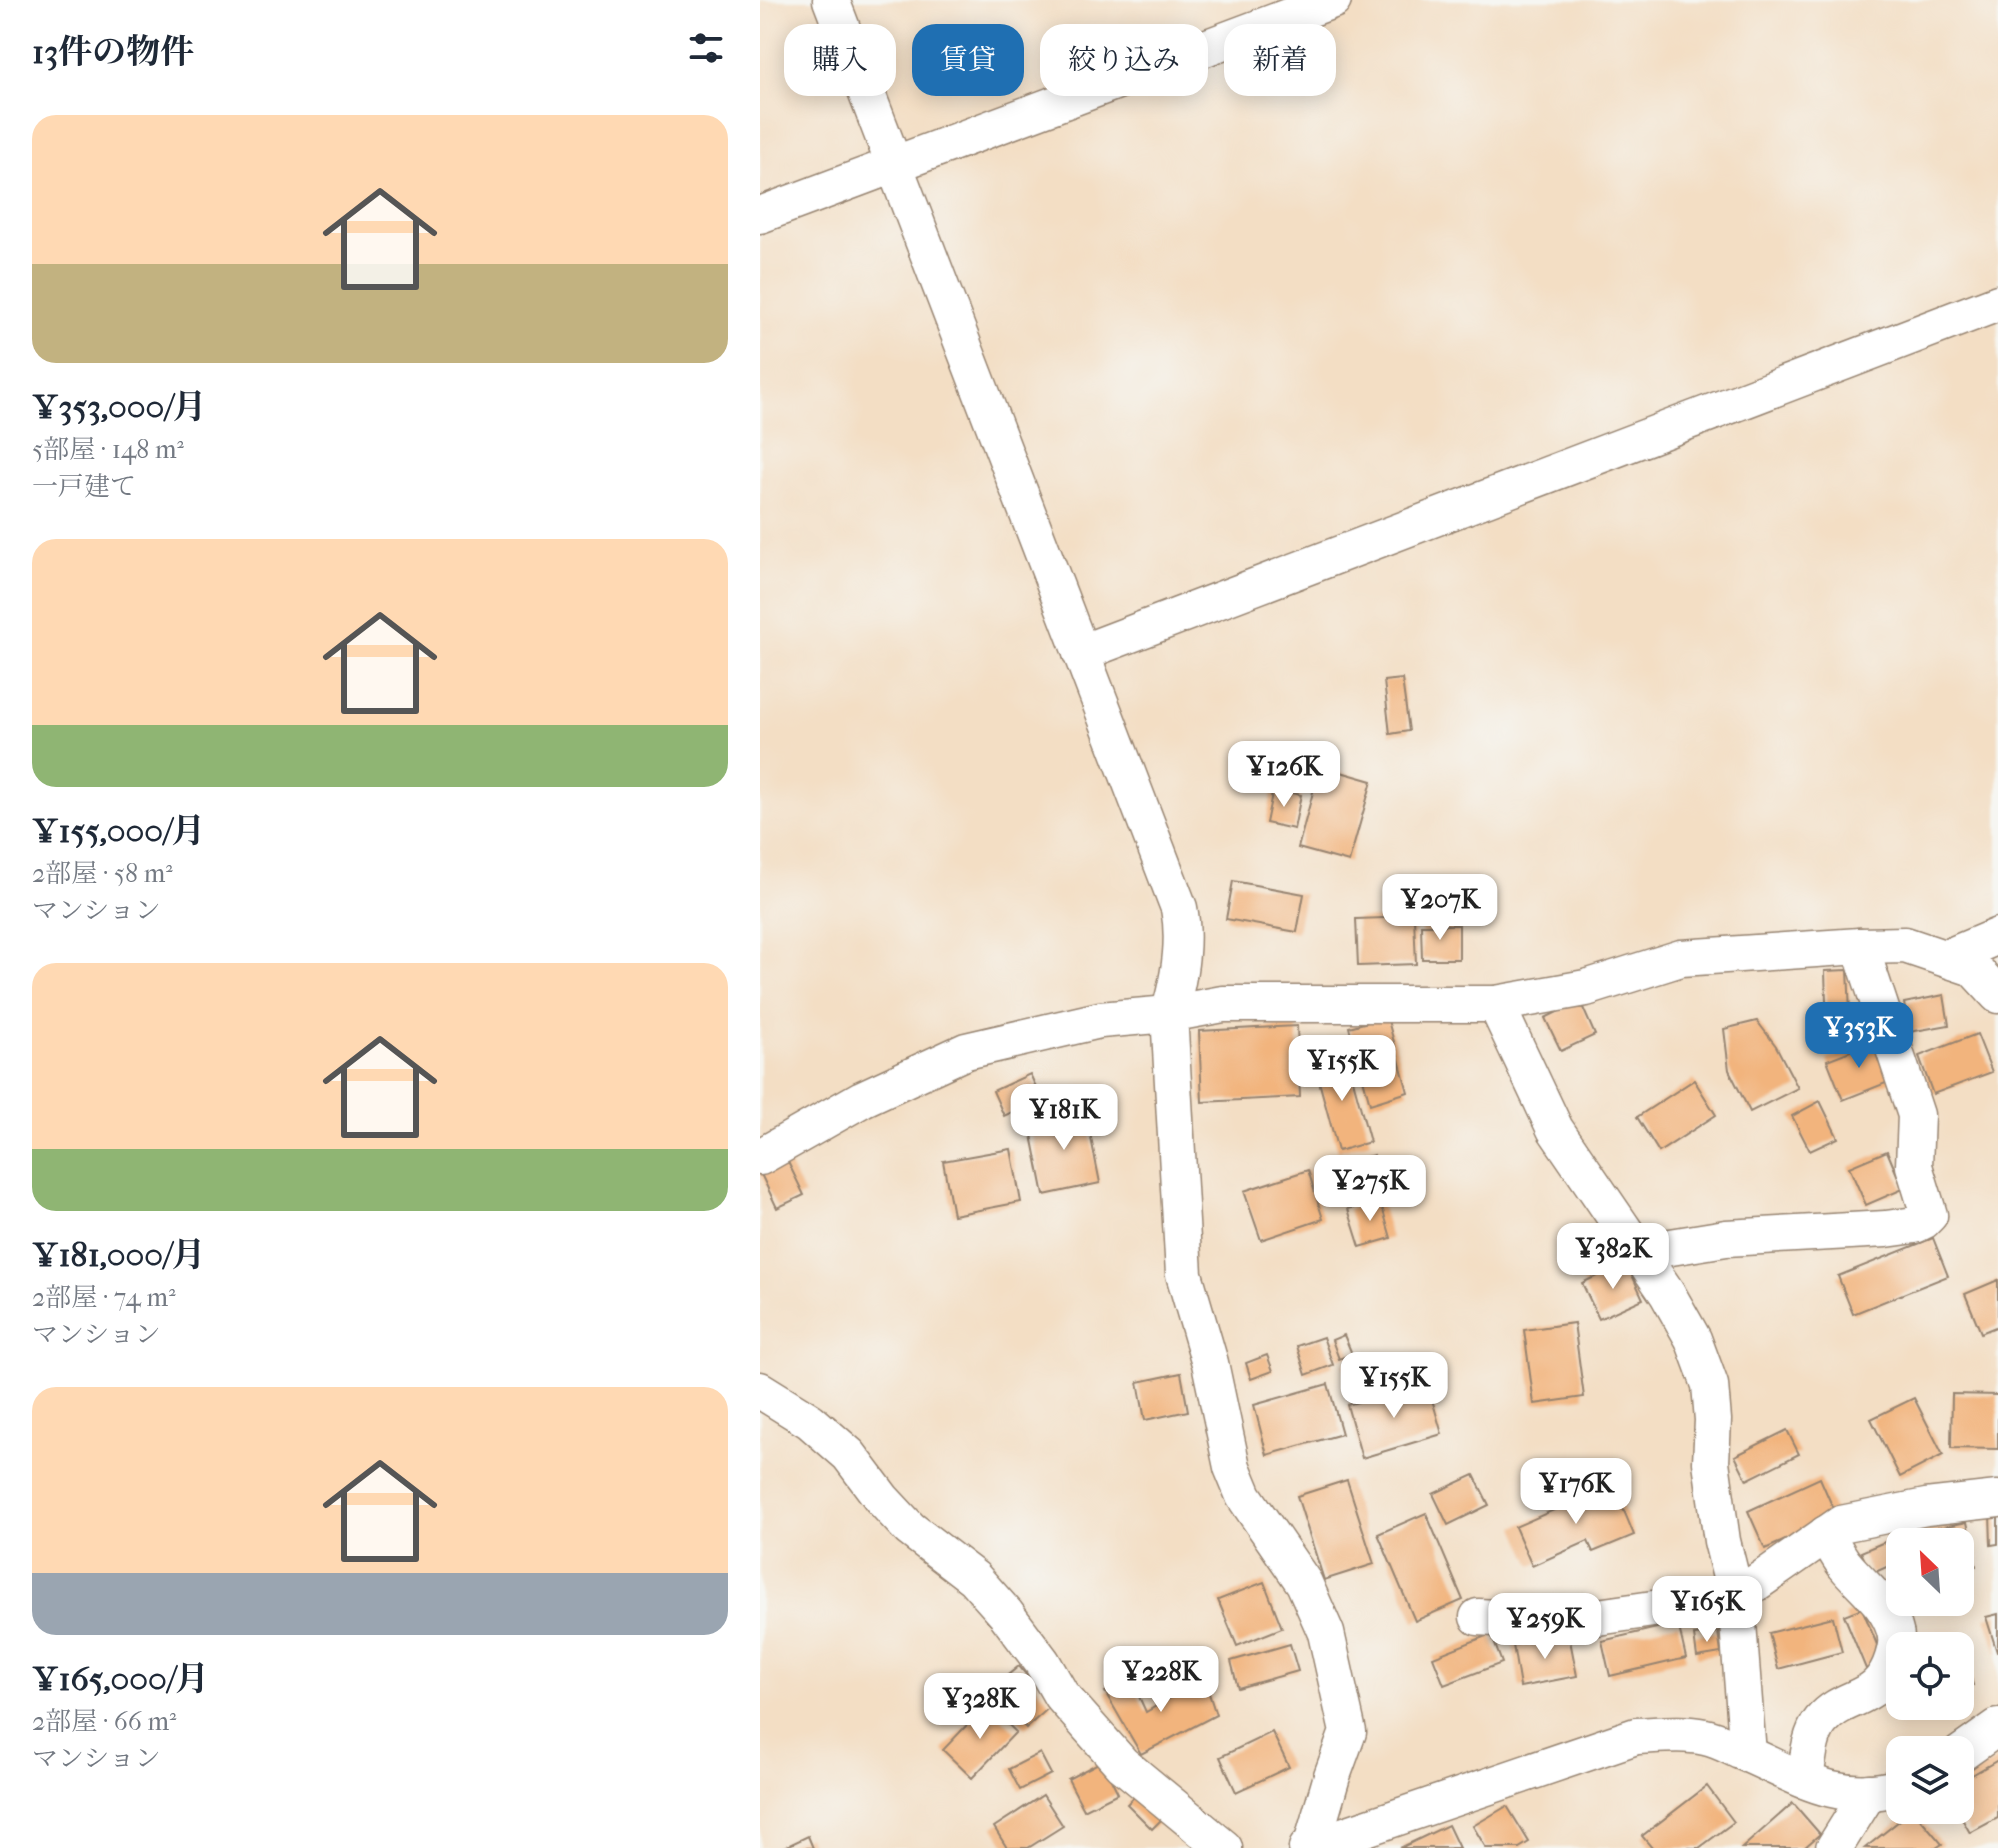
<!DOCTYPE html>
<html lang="ja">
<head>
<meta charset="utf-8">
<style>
  body { margin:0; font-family:"IM FELL French Canon","Noto Serif JP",serif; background:#f2f2f3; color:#1f2937; height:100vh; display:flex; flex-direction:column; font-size:30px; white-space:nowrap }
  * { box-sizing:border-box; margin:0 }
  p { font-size:26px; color:#747a83 }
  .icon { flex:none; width:44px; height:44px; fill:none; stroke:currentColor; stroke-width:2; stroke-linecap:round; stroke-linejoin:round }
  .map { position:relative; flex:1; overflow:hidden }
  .side { display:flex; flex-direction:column; background:#fff; width:760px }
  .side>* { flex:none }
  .banner { position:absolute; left:24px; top:24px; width:760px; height:72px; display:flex; gap:16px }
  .needle { width:52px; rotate:335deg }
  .buttons { position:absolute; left:1126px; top:1528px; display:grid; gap:16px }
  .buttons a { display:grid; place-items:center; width:88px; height:88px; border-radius:16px; background:#fff; box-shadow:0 4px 20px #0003; font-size:40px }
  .price { position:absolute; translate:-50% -68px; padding:0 18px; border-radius:16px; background:#fff; color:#222; font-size:26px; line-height:52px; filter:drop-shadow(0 2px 4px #0008) }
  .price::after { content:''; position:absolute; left:50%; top:48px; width:24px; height:18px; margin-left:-12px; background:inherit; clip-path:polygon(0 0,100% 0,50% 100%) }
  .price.on { background:#1f6fb2; color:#fff }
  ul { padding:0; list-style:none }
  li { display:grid; align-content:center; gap:16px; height:424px; padding:0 32px }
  li span { display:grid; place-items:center; height:248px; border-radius:24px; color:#555 }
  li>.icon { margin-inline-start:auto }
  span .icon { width:144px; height:144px; fill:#fffc; stroke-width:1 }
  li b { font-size:34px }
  h2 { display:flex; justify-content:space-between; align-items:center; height:96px; padding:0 32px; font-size:34px }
  .chip { padding:0 28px; border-radius:24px; background:#fff; box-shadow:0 4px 20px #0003; font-size:28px; line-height:72px }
  .chip.on { background:#1f6fb2; color:#fff }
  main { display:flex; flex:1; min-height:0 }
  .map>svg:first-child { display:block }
</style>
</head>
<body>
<main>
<section class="side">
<h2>13件の物件<svg class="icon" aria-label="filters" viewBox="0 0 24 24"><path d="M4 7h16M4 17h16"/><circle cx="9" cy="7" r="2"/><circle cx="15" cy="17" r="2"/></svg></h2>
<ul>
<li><span style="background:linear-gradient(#ffd9b3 60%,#c2b280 0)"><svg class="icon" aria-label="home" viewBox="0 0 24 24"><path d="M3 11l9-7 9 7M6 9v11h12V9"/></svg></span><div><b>¥353,000/月</b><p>5部屋 · 148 m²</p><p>一戸建て</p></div></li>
<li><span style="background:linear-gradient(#ffd9b3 75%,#8fb573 0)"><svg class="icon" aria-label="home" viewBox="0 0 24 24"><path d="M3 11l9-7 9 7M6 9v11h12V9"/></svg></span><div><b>¥155,000/月</b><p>2部屋 · 58 m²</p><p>マンション</p></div></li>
<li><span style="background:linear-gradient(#ffd9b3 75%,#8fb573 0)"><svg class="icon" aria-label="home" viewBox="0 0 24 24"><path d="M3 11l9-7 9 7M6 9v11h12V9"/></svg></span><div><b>¥181,000/月</b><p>2部屋 · 74 m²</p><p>マンション</p></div></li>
<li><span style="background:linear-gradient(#ffd9b3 75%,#9aa5b1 0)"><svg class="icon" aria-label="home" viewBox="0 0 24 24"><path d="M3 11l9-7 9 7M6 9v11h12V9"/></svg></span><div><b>¥165,000/月</b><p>2部屋 · 66 m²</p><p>マンション</p></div></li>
</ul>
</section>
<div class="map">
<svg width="1238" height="1848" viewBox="0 0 1238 1848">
  <rect width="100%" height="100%" fill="#f6f6f2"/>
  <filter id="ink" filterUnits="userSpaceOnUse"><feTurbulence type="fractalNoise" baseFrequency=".0125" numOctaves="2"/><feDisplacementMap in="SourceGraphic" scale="16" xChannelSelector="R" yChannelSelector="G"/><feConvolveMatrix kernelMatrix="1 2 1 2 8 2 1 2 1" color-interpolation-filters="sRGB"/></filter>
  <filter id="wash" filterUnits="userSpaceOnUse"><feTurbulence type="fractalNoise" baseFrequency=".006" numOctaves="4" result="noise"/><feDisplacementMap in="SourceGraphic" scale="32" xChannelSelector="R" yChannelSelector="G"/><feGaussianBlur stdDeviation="1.8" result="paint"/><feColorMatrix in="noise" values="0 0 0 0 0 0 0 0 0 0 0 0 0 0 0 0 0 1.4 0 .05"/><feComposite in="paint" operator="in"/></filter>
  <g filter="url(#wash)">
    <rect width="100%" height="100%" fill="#f3dec4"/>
    <g id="blocks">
      <g fill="#f2b47d">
        <path d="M 642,679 L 649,731 L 630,734 L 624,681 Z"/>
        <path d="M 560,766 L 612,781 L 589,862 L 538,848 Z"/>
        <path d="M 513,789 L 541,795 L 534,829 L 506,823 Z"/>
        <path d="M 473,881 L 544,894 L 537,932 L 466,919 Z"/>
        <path d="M 654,917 L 656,964 L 598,966 L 596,919 Z"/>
        <path d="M 661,925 L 699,925 L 699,959 L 662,959 Z"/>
        <path d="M 1088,970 L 1091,1033 L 1067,1033 L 1065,971 Z"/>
        <path d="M 1184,995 L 1189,1025 L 1149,1032 L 1144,1003 Z"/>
        <path d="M 820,1001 L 835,1035 L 801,1051 L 785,1018 Z"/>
        <path d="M 627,1017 L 648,1092 L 610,1104 L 589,1027 Z"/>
        <path d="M 997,1021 L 1016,1046 L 1038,1088 L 990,1112 L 969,1070 L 964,1029 Z"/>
        <path d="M 537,1026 L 540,1097 L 442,1102 L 439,1031 Z"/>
        <path d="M 1217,1034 L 1232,1072 L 1173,1094 L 1159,1056 Z"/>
        <path d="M 1116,1041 L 1131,1081 L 1083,1100 L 1067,1060 Z"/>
        <path d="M 586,1055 L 610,1142 L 578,1151 L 554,1063 Z"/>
        <path d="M 270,1074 L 281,1098 L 244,1116 L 233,1091 Z"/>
        <path d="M 934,1080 L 956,1115 L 899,1152 L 877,1117 Z"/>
        <path d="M 1060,1101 L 1078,1138 L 1050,1151 L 1032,1116 Z"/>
        <path d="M 325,1108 L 340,1183 L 284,1195 L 269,1120 Z"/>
        <path d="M 251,1149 L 261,1202 L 193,1215 L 183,1161 Z"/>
        <path d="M 1127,1151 L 1143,1189 L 1106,1205 L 1089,1167 Z"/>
        <path d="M 614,1155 L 621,1187 L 568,1200 L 560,1168 Z"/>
        <path d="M 27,1160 L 44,1195 L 17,1208 L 0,1172 Z"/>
        <path d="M 548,1170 L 563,1219 L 501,1240 L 484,1191 Z"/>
        <path d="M 620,1200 L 631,1238 L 600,1247 L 588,1209 Z"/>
        <path d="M 1173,1238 L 1188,1276 L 1093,1314 L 1078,1276 Z"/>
        <path d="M 866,1262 L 883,1299 L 839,1319 L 822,1283 Z"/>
        <path d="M 1238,1280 L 1238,1326 L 1221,1333 L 1205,1294 Z"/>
        <path d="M 814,1323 L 824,1397 L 774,1404 L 764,1330 Z"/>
        <path d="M 584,1335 L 592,1354 L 579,1359 L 572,1340 Z"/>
        <path d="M 563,1337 L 573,1365 L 546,1375 L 537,1346 Z"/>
        <path d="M 507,1355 L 513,1371 L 491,1379 L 486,1363 Z"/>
        <path d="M 596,1360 L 607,1392 L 594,1396 L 583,1364 Z"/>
        <path d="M 421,1373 L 428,1411 L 385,1420 L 378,1382 Z"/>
        <path d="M 667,1382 L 682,1434 L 602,1458 L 587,1405 Z"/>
        <path d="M 568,1384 L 582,1434 L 507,1455 L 494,1405 Z"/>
        <path d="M 1192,1394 L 1238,1395 L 1238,1449 L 1191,1448 Z"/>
        <path d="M 1154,1398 L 1183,1455 L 1140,1477 L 1111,1419 Z"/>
        <path d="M 1027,1430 L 1039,1454 L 987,1480 L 975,1456 Z"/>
        <path d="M 714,1475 L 729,1505 L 688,1525 L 673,1494 Z"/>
        <path d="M 1060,1478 L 1077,1517 L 1005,1549 L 988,1511 Z"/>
        <path d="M 587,1480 L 614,1564 L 564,1580 L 537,1496 Z"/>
        <path d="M 853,1484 L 874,1535 L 833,1552 L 828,1541 L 772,1566 L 755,1527 Z"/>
        <path d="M 666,1513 L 703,1600 L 655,1621 L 618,1534 Z"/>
        <path d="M 1230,1513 L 1238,1513 L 1238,1544 L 1231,1545 Z"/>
        <path d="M 1207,1522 L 1216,1566 L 1200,1570 L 1200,1542 L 1150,1542 L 1149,1534 Z"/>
        <path d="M 1136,1537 L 1140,1546 L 1140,1561 L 1111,1574 L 1101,1552 Z"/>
        <path d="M 504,1582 L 522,1628 L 477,1646 L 458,1600 Z"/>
        <path d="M 1102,1608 L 1124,1662 L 1106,1669 L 1084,1615 Z"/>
        <path d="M 1238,1614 L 1238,1652 L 1237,1652 L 1226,1617 Z"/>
        <path d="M 1073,1617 L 1082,1652 L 1018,1669 L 1009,1633 Z"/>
        <path d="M 918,1623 L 926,1658 L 850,1676 L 842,1641 Z"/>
        <path d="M 958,1632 L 961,1653 L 937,1657 L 934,1635 Z"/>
        <path d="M 731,1634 L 742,1663 L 684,1685 L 673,1657 Z"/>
        <path d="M 809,1635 L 817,1676 L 760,1687 L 753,1645 Z"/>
        <path d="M 1198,1637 L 1213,1685 L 1200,1689 L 1200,1646 L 1172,1645 Z"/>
        <path d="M 530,1644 L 538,1671 L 478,1688 L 471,1661 Z"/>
        <path d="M 259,1666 L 292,1705 L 266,1728 L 232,1688 Z"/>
        <path d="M 444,1678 L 456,1715 L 381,1754 L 345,1692 L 371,1679 L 386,1712 Z"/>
        <path d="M 227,1704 L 256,1732 L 212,1778 L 183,1750 Z"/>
        <path d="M 512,1732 L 529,1767 L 476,1792 L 460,1757 Z"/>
        <path d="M 280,1753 L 291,1774 L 260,1790 L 249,1769 Z"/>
        <path d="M 1238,1760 L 1238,1818 L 1210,1833 L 1197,1810 L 1200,1810 L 1200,1782 Z"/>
        <path d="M 342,1761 L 358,1793 L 324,1810 L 308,1779 Z"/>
        <path d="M 947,1786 L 974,1822 L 939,1848 L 892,1848 L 882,1836 Z"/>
        <path d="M 381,1790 L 406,1815 L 392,1829 L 367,1804 Z"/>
        <path d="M 283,1795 L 303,1826 L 268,1848 L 247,1848 L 234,1827 Z"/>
        <path d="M 1033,1803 L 1060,1834 L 1044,1848 L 982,1848 Z"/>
        <path d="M 747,1806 L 769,1842 L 759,1848 L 726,1848 L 713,1826 Z"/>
        <path d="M 1153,1810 L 1182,1844 L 1176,1848 L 1105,1848 Z"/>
        <path d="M 688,1825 L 699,1848 L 640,1848 Z"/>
        <path d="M 48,1836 L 53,1848 L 23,1848 Z"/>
      </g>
    </g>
  </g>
  <g filter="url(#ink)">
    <use href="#blocks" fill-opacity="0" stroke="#978471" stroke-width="2"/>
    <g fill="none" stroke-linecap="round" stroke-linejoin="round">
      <g stroke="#978471" stroke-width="39">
        <g id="minor">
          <path d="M 71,0 L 419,908 C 426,943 419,980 409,1014 L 424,1274 L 450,1363 L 472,1467 L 484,1496 L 544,1583 L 566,1633 L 588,1732 L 572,1776 L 551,1848"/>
          <path d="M 0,215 L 573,0"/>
          <path d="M 321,653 L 1238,303"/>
          <path d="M 1186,958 L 1238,936"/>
          <path d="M 736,1004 L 795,1129 L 907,1293 L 933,1339 L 950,1385 L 953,1420 L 951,1462 L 962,1541 L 976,1597 L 988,1754"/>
          <path d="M 0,1157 L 102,1099 L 206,1051 L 340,1020 L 409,1014 L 463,1004 L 736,1004 L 826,988 L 921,958 L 1100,946 L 1145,945 L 1213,968 L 1238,995"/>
          <path d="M 880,1252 L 966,1238 L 1126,1229 L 1155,1225 L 1163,1221 L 1169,1215 L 1154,1166 L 1156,1115 L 1100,946"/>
          <path d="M 0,1390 L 50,1421 L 89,1455 L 122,1499 L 150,1529 L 214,1578 L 246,1614 L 282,1662 L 301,1695 L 362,1764 L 464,1848"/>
          <path d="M 718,1617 L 803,1622 L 976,1597 L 1081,1524 L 1166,1507 L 1238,1499"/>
          <path d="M 1200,1754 L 1238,1727"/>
          <path d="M 1045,1780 C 1048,1761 1049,1736 1061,1721 C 1085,1692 1119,1704 1133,1658 C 1136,1648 1138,1639 1134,1628 C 1125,1601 1103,1587 1085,1565 C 1078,1556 1072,1544 1066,1534"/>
          <path d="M 547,1848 L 876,1736 C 899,1735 923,1732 945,1737 C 957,1739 969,1746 980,1751 C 1037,1775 1075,1805 1140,1787"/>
          <path d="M 1074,1848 L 1109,1792"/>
        </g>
      </g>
      <use href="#minor" stroke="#fff" stroke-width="36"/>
    </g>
  </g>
</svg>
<div class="buttons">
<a><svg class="needle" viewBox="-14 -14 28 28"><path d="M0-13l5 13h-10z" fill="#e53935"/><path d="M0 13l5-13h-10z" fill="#747a83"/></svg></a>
<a><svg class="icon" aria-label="locate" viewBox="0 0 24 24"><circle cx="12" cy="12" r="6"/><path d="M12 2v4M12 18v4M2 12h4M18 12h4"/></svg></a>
<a><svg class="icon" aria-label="layers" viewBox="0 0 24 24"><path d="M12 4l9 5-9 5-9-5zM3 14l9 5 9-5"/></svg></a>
</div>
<b class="price" style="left:524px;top:809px">¥126K</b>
<b class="price" style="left:680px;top:942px">¥207K</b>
<b class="price on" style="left:1099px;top:1070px">¥353K</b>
<b class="price" style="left:582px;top:1103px">¥155K</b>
<b class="price" style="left:304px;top:1152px">¥181K</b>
<b class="price" style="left:610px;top:1223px">¥275K</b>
<b class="price" style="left:853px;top:1291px">¥382K</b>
<b class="price" style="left:634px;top:1420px">¥155K</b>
<b class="price" style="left:816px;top:1526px">¥176K</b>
<b class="price" style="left:947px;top:1644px">¥165K</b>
<b class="price" style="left:785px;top:1661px">¥259K</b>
<b class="price" style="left:401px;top:1714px">¥228K</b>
<b class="price" style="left:220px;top:1741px">¥328K</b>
<div class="banner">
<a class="chip">購入</a>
<a class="chip on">賃貸</a>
<a class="chip">絞り込み</a>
<a class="chip">新着</a>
</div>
</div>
</main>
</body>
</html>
